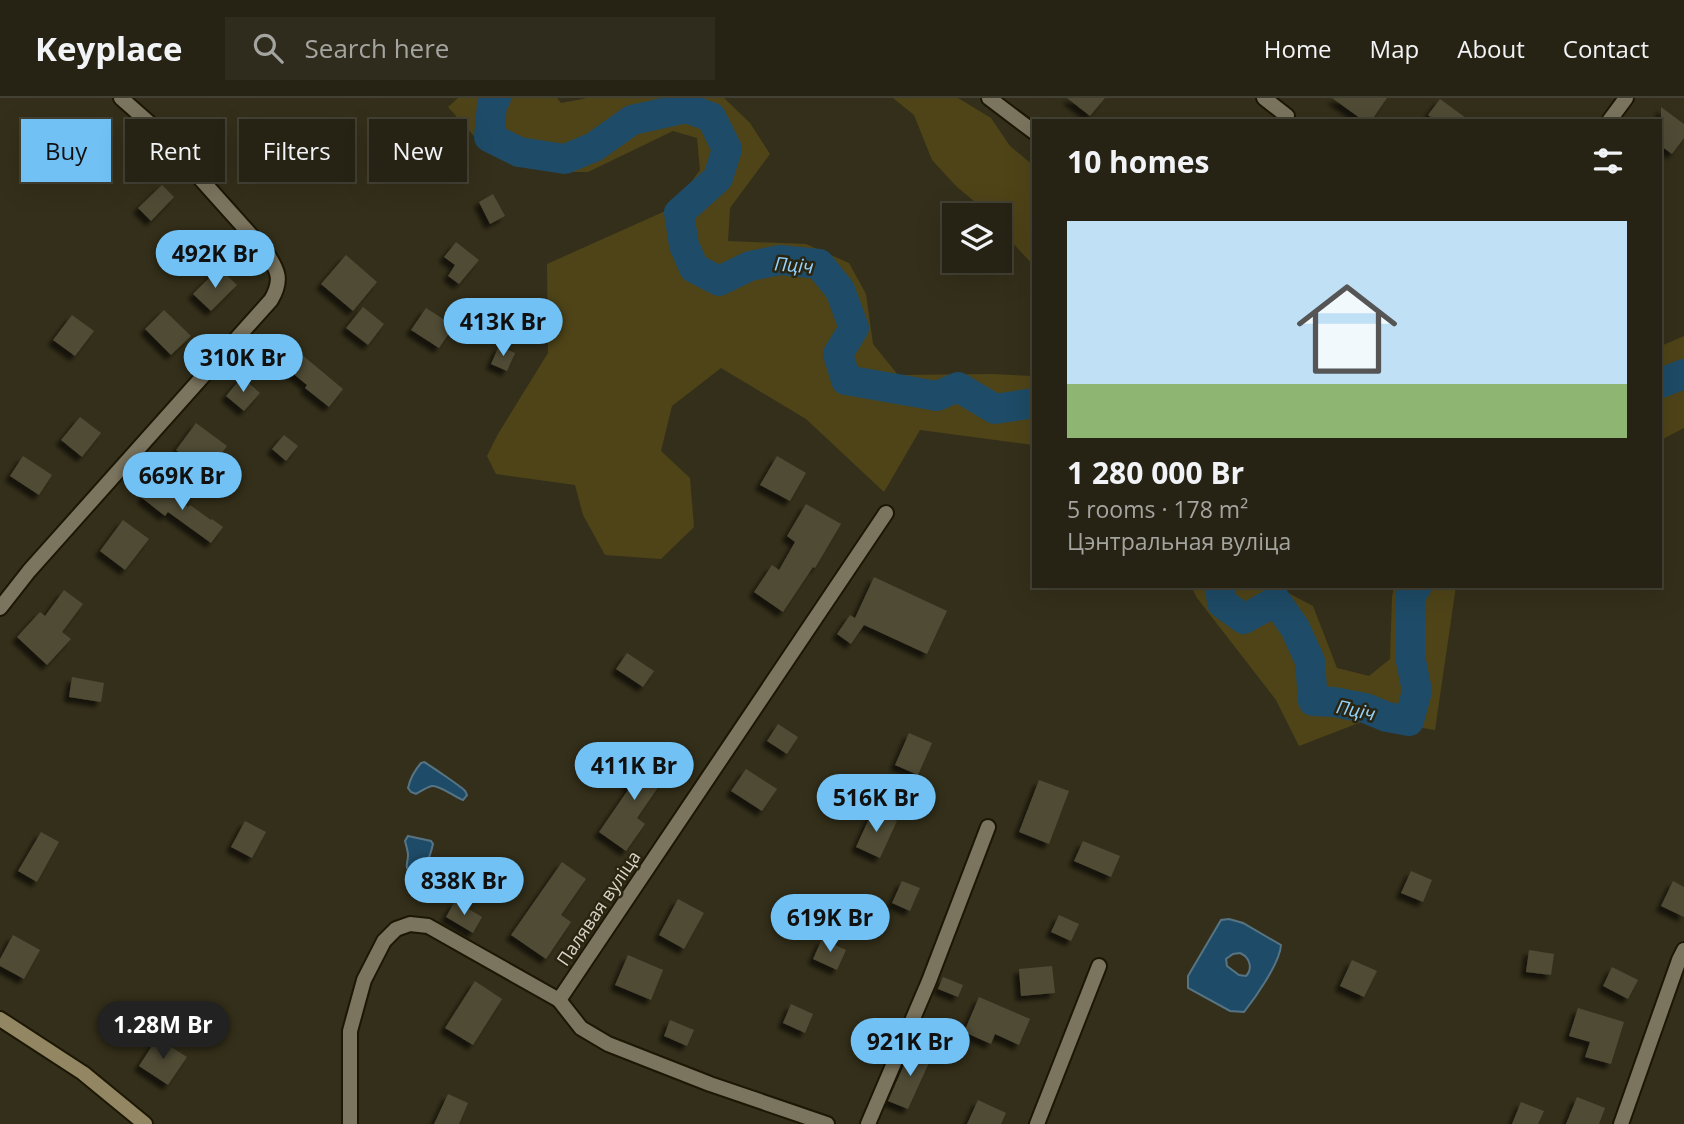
<!DOCTYPE html>
<html lang="en">
<head>
<meta charset="utf-8">
<style>
  body { margin:0; font-family:"Open Sans",sans-serif; background:#2f2b1d; color:#f1f3f6; height:100vh; display:flex; flex-direction:column; font-size:26px; white-space:nowrap }
  * { box-sizing:border-box; margin:0 }
  p { font-size:23px; color:#a4a4a0 }
  .icon { flex:none; width:38px; height:38px; fill:none; stroke:currentColor; stroke-width:2; stroke-linecap:round; stroke-linejoin:round }
  .map { position:relative; flex:1; overflow:hidden }
  .side { position:absolute; left:1032px; top:21px; width:630px; height:469px; display:flex; flex-direction:column; background:#272314; border-radius:0px; box-shadow:0 7px 28px #0002,0 0 0 2px #434034 }
  .side>* { flex:none }
  .guide { position:absolute; left:21px; top:21px; width:665px; height:63px; display:flex; gap:14px }
  .fabs { position:absolute; left:942px; top:105px; display:grid; gap:14px }
  .fabs a { display:grid; place-items:center; width:70px; height:70px; border-radius:0px; background:#272314; box-shadow:0 7px 28px #0002,0 0 0 2px #434034; font-size:35px }
  .price { position:absolute; translate:-50% -60px; padding:0 16px; border-radius:24px; background:#71c1f5; color:#111; font-size:23px; line-height:46px; filter:drop-shadow(0 2px 4px #0008) }
  .price::after { content:''; position:absolute; left:50%; top:42px; width:21px; height:16px; margin-left:-10px; background:inherit; clip-path:polygon(0 0,100% 0,50% 100%) }
  .price.selected { background:#222; color:#fff }
  ul { padding:0; list-style:none }
  li { display:grid; align-content:center; gap:14px; height:371px; padding:0 35px }
  li+li { border-top:2px solid #434034 }
  li span { display:grid; place-items:center; height:217px; border-radius:0px; color:#555 }
  li>.icon { margin-inline-start:auto }
  span .icon { width:126px; height:126px; fill:#fffc; stroke-width:1 }
  li b { font-size:30px }
  h2 { display:flex; justify-content:space-between; align-items:center; height:84px; padding:0 35px; font-size:30px }
  .tag { padding:0 24px; border-radius:0px; background:#272314; box-shadow:0 7px 28px #0002,0 0 0 2px #434034; font-size:24px; line-height:63px }
  .tag.selected { background:#71c1f5; color:#111 }
  header { display:flex; align-items:center; gap:42px; box-sizing:border-box; height:98px; padding:0 35px; background:#272314; border-bottom:2px solid #434034 }
  header strong { font-size:33px }
  nav { display:flex; gap:38px; margin-inline-start:auto; font-size:24px }
  .search { width:490px; height:63px; background:#2f2b1d; display:flex; align-items:center; gap:18px; box-sizing:border-box; padding:0 24px; border-radius:0px; color:#a4a4a0; font-size:26px }
  .map>svg:first-child { display:block }
</style>
</head>
<body>
<header>
<strong>Keyplace</strong>
<div class="search"><svg class="icon" aria-label="search" viewBox="0 0 24 24"><circle cx="10" cy="10" r="6"/><path d="M15 15l6 6"/></svg>Search here</div>
<nav><a>Home</a><a>Map</a><a>About</a><a>Contact</a></nav>
</header>
<div class="map">
<svg width="1684" height="1026" viewBox="0 0 1684 1026">
  <defs>
    <filter id="shadow"><feDropShadow dx="-5" dy="5" stdDeviation="2" flood-color="#0009"/></filter>
  </defs>
  <rect width="100%" height="100%" fill="#342f1a"/>
  <g fill="#4f4418">
    <path d="M 458,0 L 557,0 L 561,5 L 587,0 L 724,0 L 750,25 L 770,56 L 730,110 L 728,143 L 806,146 L 849,165 L 866,196 L 873,246 L 898,277 L 991,276 L 1034,278 L 1034,347 L 920,332 L 884,394 L 806,321 L 721,270 L 672,308 L 661,353 L 690,380 L 694,429 L 661,461 L 605,457 L 583,417 L 575,387 L 496,376 L 487,358 L 498,336 L 548,255 L 547,166 L 672,110 L 700,72 L 697,40 L 673,33 L 588,74 L 554,74 L 489,55 L 448,9 Z"/>
    <path d="M 893,0 L 958,0 L 991,20 L 1010,48 L 1034,68 L 1034,168 L 999,130 L 999,117 L 988,117 L 980,108 L 957,89 L 932,62 L 914,17 Z"/>
    <path d="M 1684,238 L 1684,330 L 1661,342 L 1661,248 Z"/>
    <path d="M 1191,488 L 1275,488 L 1313,508 L 1337,570 L 1369,578 L 1390,561 L 1392,499 L 1394,488 L 1456,488 L 1435,632 L 1369,621 L 1299,648 L 1276,602 L 1197,500 Z"/>
  </g>
  <g fill="#1e4b67" stroke="#567484" stroke-width="2" fill-rule="evenodd">
    <path d="M 424,664 C 428,666 463,690 464,692 C 466,693 466,695 467,697 L 463,702 C 454,699 440,687 432,688 C 427,689 421,693 416,696 L 411,694 L 408,690 C 410,681 415,672 421,665 Z"/>
    <path d="M 408,738 L 431,743 L 433,746 C 430,759 425,775 410,775 C 404,768 408,766 408,757 C 408,753 406,747 405,743 Z"/>
    <path d="M 1229,821 L 1243,825 L 1281,847 C 1280,865 1255,900 1244,914 L 1230,913 L 1188,890 L 1188,878 L 1221,822 ZM 1240,855 C 1250,859 1253,871 1246,878 L 1239,877 L 1227,868 L 1226,861 L 1233,856 Z"/>
  </g>
  <g fill="none" stroke-linecap="round" stroke-linejoin="round">
    <g stroke="#1e4b67" stroke-width="30">
      <path d="M 496,0 L 492,7 L 489,39 L 519,54 L 565,61 L 594,49 L 632,22 L 686,10 L 711,19 L 727,51 L 718,80 L 679,115 L 684,147 L 694,170 L 719,183 L 750,168 L 780,162 L 819,166 L 840,192 L 854,230 L 838,256 L 846,282 L 937,298 L 958,289 L 995,311 L 1034,305"/>
      <path d="M 1661,285 L 1684,276"/>
      <path d="M 1220,488 L 1222,505 L 1244,521 L 1276,503 L 1295,530 L 1310,563 L 1313,603 L 1334,604 L 1365,610 L 1387,619 L 1409,623 L 1417,593 L 1410,558 L 1410,499 L 1417,488"/>
    </g>
  </g>
  <g fill="#504b35" filter="url(#shadow)">
    <path d="M 1067,0 L 1105,0 L 1090,18 Z"/>
    <path d="M 1332,0 L 1387,0 L 1371,23 L 1364,23 Z"/>
    <path d="M 1440,1 L 1470,23 L 1436,23 L 1428,17 Z"/>
    <path d="M 1661,9 L 1684,26 L 1684,40 L 1672,56 L 1661,48 Z"/>
    <path d="M 162,87 L 174,99 L 151,123 L 138,110 Z"/>
    <path d="M 493,96 L 505,118 L 490,126 L 479,104 Z"/>
    <path d="M 456,144 L 479,162 L 459,186 L 448,178 L 455,167 L 444,159 Z"/>
    <path d="M 346,157 L 377,184 L 353,213 L 321,186 Z"/>
    <path d="M 219,170 L 237,187 L 211,213 L 193,196 Z"/>
    <path d="M 363,209 L 384,226 L 368,247 L 346,230 Z"/>
    <path d="M 426,210 L 454,228 L 439,250 L 411,232 Z"/>
    <path d="M 164,212 L 191,238 L 171,257 L 145,231 Z"/>
    <path d="M 72,217 L 94,233 L 75,258 L 53,242 Z"/>
    <path d="M 277,236 L 343,291 L 329,309 L 305,290 L 307,287 L 264,252 Z"/>
    <path d="M 499,248 L 515,255 L 507,273 L 491,266 Z"/>
    <path d="M 242,279 L 260,295 L 244,313 L 226,298 Z"/>
    <path d="M 80,319 L 101,335 L 82,359 L 61,342 Z"/>
    <path d="M 196,325 L 227,348 L 206,376 L 176,352 Z"/>
    <path d="M 284,337 L 298,348 L 286,363 L 272,351 Z"/>
    <path d="M 23,358 L 52,377 L 39,397 L 10,378 Z"/>
    <path d="M 777,358 L 806,375 L 790,403 L 760,387 Z"/>
    <path d="M 154,383 L 188,409 L 190,407 L 211,422 L 212,421 L 223,429 L 211,445 L 168,414 L 165,418 L 142,400 Z"/>
    <path d="M 806,406 L 841,426 L 815,470 L 813,469 L 783,514 L 754,494 L 772,467 L 779,472 L 795,444 L 787,438 Z"/>
    <path d="M 123,422 L 149,441 L 125,472 L 100,453 Z"/>
    <path d="M 874,479 L 947,513 L 927,556 L 864,527 L 851,546 L 837,536 L 850,517 L 855,520 Z"/>
    <path d="M 64,492 L 83,506 L 62,534 L 71,541 L 47,567 L 17,539 L 40,514 L 45,518 Z"/>
    <path d="M 627,555 L 654,573 L 643,589 L 616,571 Z"/>
    <path d="M 72,579 L 104,585 L 101,604 L 69,599 Z"/>
    <path d="M 778,626 L 798,639 L 787,656 L 767,643 Z"/>
    <path d="M 909,635 L 932,645 L 918,677 L 895,667 Z"/>
    <path d="M 645,655 L 670,672 L 637,720 L 645,726 L 626,753 L 599,734 L 630,689 L 625,685 Z"/>
    <path d="M 746,671 L 777,691 L 762,713 L 731,693 Z"/>
    <path d="M 1039,682 L 1069,693 L 1049,746 L 1019,734 Z"/>
    <path d="M 873,712 L 897,723 L 880,760 L 856,749 Z"/>
    <path d="M 245,723 L 266,734 L 252,760 L 231,749 Z"/>
    <path d="M 41,734 L 59,744 L 37,784 L 18,773 Z"/>
    <path d="M 1083,743 L 1120,758 L 1111,779 L 1074,763 Z"/>
    <path d="M 562,764 L 586,781 L 561,817 L 571,824 L 546,861 L 511,837 Z"/>
    <path d="M 1411,773 L 1432,782 L 1423,804 L 1401,795 Z"/>
    <path d="M 902,783 L 920,790 L 910,813 L 892,805 Z"/>
    <path d="M 1673,783 L 1684,789 L 1684,819 L 1661,808 Z"/>
    <path d="M 678,801 L 704,815 L 684,851 L 659,837 Z"/>
    <path d="M 455,803 L 482,819 L 473,835 L 446,819 Z"/>
    <path d="M 1059,817 L 1079,826 L 1071,843 L 1051,834 Z"/>
    <path d="M 13,837 L 40,852 L 24,881 L 0,868 L 0,861 Z"/>
    <path d="M 822,841 L 846,852 L 837,872 L 813,861 Z"/>
    <path d="M 1529,852 L 1554,856 L 1551,877 L 1526,874 Z"/>
    <path d="M 628,857 L 663,872 L 651,902 L 615,887 Z"/>
    <path d="M 1352,862 L 1377,873 L 1364,899 L 1340,888 Z"/>
    <path d="M 1052,868 L 1055,895 L 1021,898 L 1019,871 Z"/>
    <path d="M 1612,869 L 1638,882 L 1628,901 L 1603,888 Z"/>
    <path d="M 943,879 L 963,887 L 958,899 L 938,891 Z"/>
    <path d="M 475,883 L 502,901 L 473,947 L 445,930 Z"/>
    <path d="M 979,899 L 1030,921 L 1019,947 L 995,936 L 991,946 L 964,934 Z"/>
    <path d="M 791,906 L 813,916 L 805,935 L 783,925 Z"/>
    <path d="M 1578,910 L 1624,924 L 1611,966 L 1585,959 L 1590,944 L 1569,938 Z"/>
    <path d="M 670,922 L 694,932 L 687,948 L 664,938 Z"/>
    <path d="M 157,940 L 187,959 L 168,987 L 139,968 Z"/>
    <path d="M 912,949 L 932,958 L 908,1011 L 888,1003 Z"/>
    <path d="M 448,996 L 468,1005 L 459,1026 L 434,1026 Z"/>
    <path d="M 1577,999 L 1605,1010 L 1599,1026 L 1566,1026 Z"/>
    <path d="M 978,1002 L 1006,1015 L 1001,1026 L 967,1026 Z"/>
    <path d="M 1521,1004 L 1544,1013 L 1538,1026 L 1512,1026 Z"/>
  </g>
  <g fill="none" stroke-linecap="round" stroke-linejoin="round">
    <g stroke="#1c1704" stroke-width="18">
      <g id="street">
        <path d="M 989,0 L 1034,34"/>
        <path d="M 1264,0 L 1287,18"/>
        <path d="M 1609,23 L 1626,0"/>
        <path d="M 0,510 L 29,473 L 271,202 C 283,182 278,172 266,154 L 155,30 L 121,0"/>
        <path d="M 559,902 L 581,930 L 608,946 L 710,986 L 827,1026"/>
        <path d="M 350,1026 L 350,933 L 364,882 L 384,843 L 396,831 L 410,826 L 428,828 L 559,902 L 886,415"/>
        <path d="M 868,1026 L 929,883 L 988,729"/>
        <path d="M 1037,1026 L 1099,868"/>
        <path d="M 1621,1026 L 1679,862 L 1684,852"/>
      </g>
    </g>
    <g stroke="#1c1704" stroke-width="18">
      <path id="secondary" d="M 0,921 L 83,975 L 145,1026"/>
    </g>
    <use href="#street" stroke="#7b745e" stroke-width="14"/>
    <use href="#secondary" stroke="#928762" stroke-width="14"/>
  </g>
  <g text-anchor="middle" dominant-baseline="central" stroke-width="5" stroke-linejoin="round" paint-order="stroke">
    <g font-size="18" fill="#d8d4c8" stroke="#2a2511">
      <text transform="translate(598 810) rotate(-56)">Палявая вуліца</text>
    </g>
    <g font-size="19" font-style="italic" fill="#95d2fc" stroke="#2a2511">
      <text transform="translate(794 167) rotate(5)">Пціч</text>
      <text transform="translate(1356 612) rotate(12)">Пціч</text>
    </g>
  </g>
</svg>
<div class="fabs">
<a><svg class="icon" aria-label="layers" viewBox="0 0 24 24"><path d="M12 4l9 5-9 5-9-5zM3 14l9 5 9-5"/></svg></a>
</div>
<b class="price" style="left:215px;top:192px">492K Br</b>
<b class="price" style="left:503px;top:260px">413K Br</b>
<b class="price" style="left:243px;top:296px">310K Br</b>
<b class="price" style="left:182px;top:414px">669K Br</b>
<b class="price" style="left:634px;top:704px">411K Br</b>
<b class="price" style="left:876px;top:736px">516K Br</b>
<b class="price" style="left:464px;top:819px">838K Br</b>
<b class="price" style="left:830px;top:856px">619K Br</b>
<b class="price selected" style="left:163px;top:963px">1.28M Br</b>
<b class="price" style="left:910px;top:980px">921K Br</b>
<div class="guide">
<a class="tag selected">Buy</a>
<a class="tag">Rent</a>
<a class="tag">Filters</a>
<a class="tag">New</a>
</div>
<section class="side">
<h2>10 homes<svg class="icon" aria-label="filters" viewBox="0 0 24 24"><path d="M4 7h16M4 17h16"/><circle cx="9" cy="7" r="2"/><circle cx="15" cy="17" r="2"/></svg></h2>
<ul>
<li><span style="background:linear-gradient(#bfe0f5 75%,#8fb573 0)"><svg class="icon" aria-label="home" viewBox="0 0 24 24"><path d="M3 11l9-7 9 7M6 9v11h12V9"/></svg></span><div><b>1 280 000 Br</b><p>5 rooms · 178 m²</p><p>Цэнтральная вуліца</p></div></li>
</ul>
</section>
</div>
</body>
</html>
